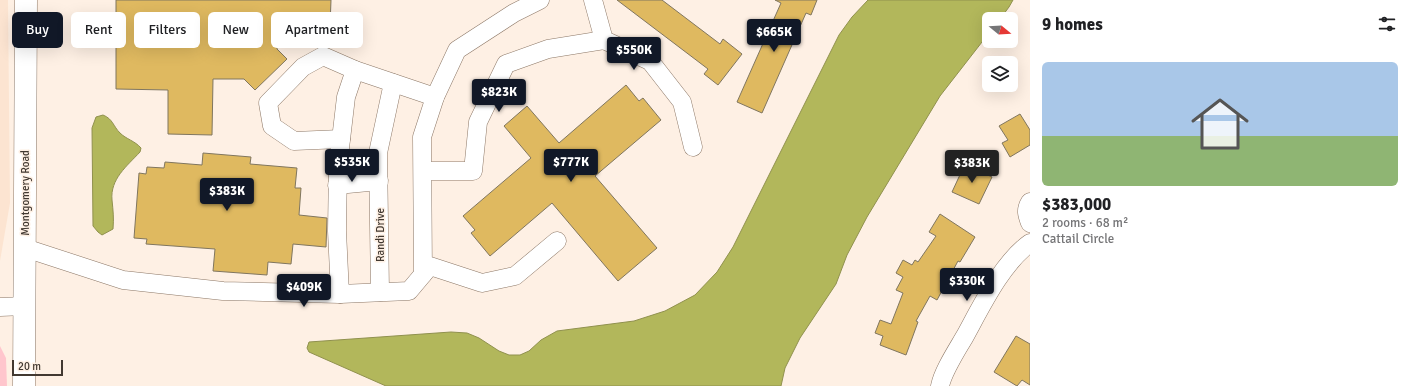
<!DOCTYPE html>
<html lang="en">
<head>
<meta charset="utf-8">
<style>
  body { margin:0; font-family:Signika,sans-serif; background:#f6f6f6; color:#202124; height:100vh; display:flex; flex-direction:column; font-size:15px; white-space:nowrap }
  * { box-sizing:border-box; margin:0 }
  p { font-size:13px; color:#757577 }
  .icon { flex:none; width:22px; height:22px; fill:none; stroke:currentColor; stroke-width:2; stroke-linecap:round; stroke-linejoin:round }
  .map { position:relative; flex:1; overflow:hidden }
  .drawer { display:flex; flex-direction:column; background:#fff; width:380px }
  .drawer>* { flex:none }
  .banner { position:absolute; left:12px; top:12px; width:380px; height:36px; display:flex; gap:8px }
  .needle { width:26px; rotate:108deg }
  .controls { position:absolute; left:982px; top:12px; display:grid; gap:8px }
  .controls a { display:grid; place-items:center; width:36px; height:36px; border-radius:6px; background:#fff; box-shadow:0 4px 16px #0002; font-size:20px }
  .scale { position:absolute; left:12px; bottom:10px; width:51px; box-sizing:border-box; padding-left:4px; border:2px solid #423931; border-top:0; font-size:11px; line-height:14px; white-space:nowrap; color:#423931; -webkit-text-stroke:3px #fef0e4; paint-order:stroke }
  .price { position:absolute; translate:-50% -34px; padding:0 9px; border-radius:4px; background:#111827; color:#fff; font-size:13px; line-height:26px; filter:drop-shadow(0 1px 2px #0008) }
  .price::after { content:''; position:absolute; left:50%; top:24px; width:12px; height:9px; margin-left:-6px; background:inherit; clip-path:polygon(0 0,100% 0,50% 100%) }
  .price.selected { background:#222; color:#fff }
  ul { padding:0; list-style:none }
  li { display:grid; align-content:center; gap:8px; height:212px; padding:0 12px }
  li+li { border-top:1px solid #e0e0e0 }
  li span { display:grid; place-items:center; height:124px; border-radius:6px; color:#555 }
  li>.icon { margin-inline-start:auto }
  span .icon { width:72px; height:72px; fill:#fffc; stroke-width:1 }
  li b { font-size:17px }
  h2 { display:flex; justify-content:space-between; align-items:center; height:48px; padding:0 12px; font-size:17px }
  .tag { padding:0 14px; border-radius:6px; background:#fff; box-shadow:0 4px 16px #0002; font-size:14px; line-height:36px }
  .tag.selected { background:#111827; color:#fff }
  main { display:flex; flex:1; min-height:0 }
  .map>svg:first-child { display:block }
</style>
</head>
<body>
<main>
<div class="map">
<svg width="1030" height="386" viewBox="0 0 1030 386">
  <rect width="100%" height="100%" fill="#fef0e4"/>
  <path fill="#fce4d1" d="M 0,0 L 8,0 L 10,203 L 0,261 Z"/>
  <path fill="#ffc6cd" d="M 0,346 L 6,358 L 7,386 L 0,386 Z"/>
  <g fill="#b2b75b" stroke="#90914e">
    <path d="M 868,0 L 1013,0 L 1009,7 L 1000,19 L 989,19 L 989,33 L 940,96 L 867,217 L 847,255 L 836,284 L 800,338 L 785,368 L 781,386 L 386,386 L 309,352 L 307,348 L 309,342 L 451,332 L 467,333 L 479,338 L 499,351 L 509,355 L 520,355 L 529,351 L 541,340 L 557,331 L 634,321 L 665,311 L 695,295 L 717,272 L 733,247 L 839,35 L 852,17 Z"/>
    <path d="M 103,115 C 113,119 113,126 120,133 C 126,139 135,141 141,148 L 140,152 C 127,166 110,179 112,200 C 113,210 114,218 113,229 L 102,235 L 98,232 L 93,226 L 92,128 L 96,117 Z"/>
  </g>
  <g fill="#dfb960" stroke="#80765f">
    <path d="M 116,0 L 331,0 L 330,26 L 278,26 L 277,49 L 287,59 L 255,90 L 244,79 L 213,79 L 212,135 L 168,134 L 168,90 L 116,89 Z"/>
    <path d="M 617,0 L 662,0 L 720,44 L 723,39 L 742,54 L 718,85 L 704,74 L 708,69 Z"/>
    <path d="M 775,0 L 817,0 L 811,15 L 806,13 L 762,113 L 737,102 L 781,3 Z"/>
    <path d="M 626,85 L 639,101 L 643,98 L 661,120 L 595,176 L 657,248 L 618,281 L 552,203 L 490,256 L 471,233 L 475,230 L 463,216 L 531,158 L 504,126 L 527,106 L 559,143 Z"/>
    <path d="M 1020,114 L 1030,130 L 1030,145 L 1010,157 L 1002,143 L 1008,140 L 999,126 Z"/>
    <path d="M 203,153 L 251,157 L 250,164 L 297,168 L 295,188 L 301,188 L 299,215 L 327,218 L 326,247 L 293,244 L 291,264 L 268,262 L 267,275 L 213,271 L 215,249 L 146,244 L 147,239 L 134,238 L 139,173 L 146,174 L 147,167 L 164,168 L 165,162 L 202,165 Z"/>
    <path d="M 965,164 L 992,177 L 979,204 L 952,192 Z"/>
    <path d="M 940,214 L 975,237 L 960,262 L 958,261 L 937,300 L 930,296 L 916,321 L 918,322 L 906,355 L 880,345 L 883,336 L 875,333 L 880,320 L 891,324 L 903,293 L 896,290 L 903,277 L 896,273 L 903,260 L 912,265 L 915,260 L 918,262 L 936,236 L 929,232 Z"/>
    <path d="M 1016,336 L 1030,344 L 1030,385 L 1022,380 L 1017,386 L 994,372 Z"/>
  </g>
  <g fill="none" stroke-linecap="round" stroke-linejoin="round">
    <g stroke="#8c7766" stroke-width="19">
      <g id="minor">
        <path d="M 593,0 L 604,40 L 650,61 L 682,102 L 693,147"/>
        <path d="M 341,139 L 294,141 L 272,126 L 268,103 L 303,67 L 323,56 L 355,70 L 435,97"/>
        <path d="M 423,171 L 473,171 L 478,122 L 506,64 L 548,49 L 604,40"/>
        <path d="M 337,185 L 379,181"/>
        <path d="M 1030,202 C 1025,210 1027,215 1030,223"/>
        <path d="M 25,248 L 123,280 L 223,291 L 340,294 L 409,291 L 430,266 L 482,283 L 515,276 L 557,241"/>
        <path d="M 423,274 L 422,137 L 435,97 L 457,50 L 514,13 L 540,0"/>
        <path d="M 380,292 L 378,153 L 393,83"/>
        <path d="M 340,294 L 337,231 L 338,165 L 346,97 L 355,70"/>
        <path d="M 0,307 L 25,306"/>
        <path d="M 940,386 C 943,371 957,350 965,336 C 981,307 1002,263 1030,243"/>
      </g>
    </g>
    <g stroke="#8c7766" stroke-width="23">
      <path id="tertiary" d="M 24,386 L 26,0"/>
    </g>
    <use href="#minor" stroke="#fff" stroke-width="18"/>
    <use href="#tertiary" stroke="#fff" stroke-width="22"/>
  </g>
  <g text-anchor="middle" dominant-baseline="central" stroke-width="3" stroke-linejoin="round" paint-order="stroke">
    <g font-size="11" fill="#423931" stroke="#fef0e4">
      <text transform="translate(25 193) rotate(-90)">Montgomery Road</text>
      <text transform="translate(380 235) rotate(-90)">Randi Drive</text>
    </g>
  </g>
</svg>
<div class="controls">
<a><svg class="needle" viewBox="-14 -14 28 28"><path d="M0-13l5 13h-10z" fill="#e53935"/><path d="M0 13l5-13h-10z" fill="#757577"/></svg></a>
<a><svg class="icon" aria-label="layers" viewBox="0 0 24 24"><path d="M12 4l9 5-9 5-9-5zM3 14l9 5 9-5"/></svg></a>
</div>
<div class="scale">20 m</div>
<b class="price" style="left:774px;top:53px">$665K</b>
<b class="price" style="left:634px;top:71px">$550K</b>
<b class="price" style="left:499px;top:113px">$823K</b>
<b class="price" style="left:352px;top:183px">$535K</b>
<b class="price" style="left:571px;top:183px">$777K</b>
<b class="price selected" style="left:972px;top:184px">$383K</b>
<b class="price" style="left:227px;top:212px">$383K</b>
<b class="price" style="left:967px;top:302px">$330K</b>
<b class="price" style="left:304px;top:308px">$409K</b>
<div class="banner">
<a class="tag selected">Buy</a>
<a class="tag">Rent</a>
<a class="tag">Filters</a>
<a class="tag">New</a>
<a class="tag">Apartment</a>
</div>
</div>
<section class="drawer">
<h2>9 homes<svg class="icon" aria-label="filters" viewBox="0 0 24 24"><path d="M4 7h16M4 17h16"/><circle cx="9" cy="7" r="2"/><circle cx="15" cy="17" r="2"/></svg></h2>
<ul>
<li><span style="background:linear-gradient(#a9c7e8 60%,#8fb573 0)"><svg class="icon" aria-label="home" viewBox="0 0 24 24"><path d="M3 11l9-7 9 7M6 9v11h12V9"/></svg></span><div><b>$383,000</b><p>2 rooms · 68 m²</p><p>Cattail Circle</p></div></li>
</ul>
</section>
</main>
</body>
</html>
